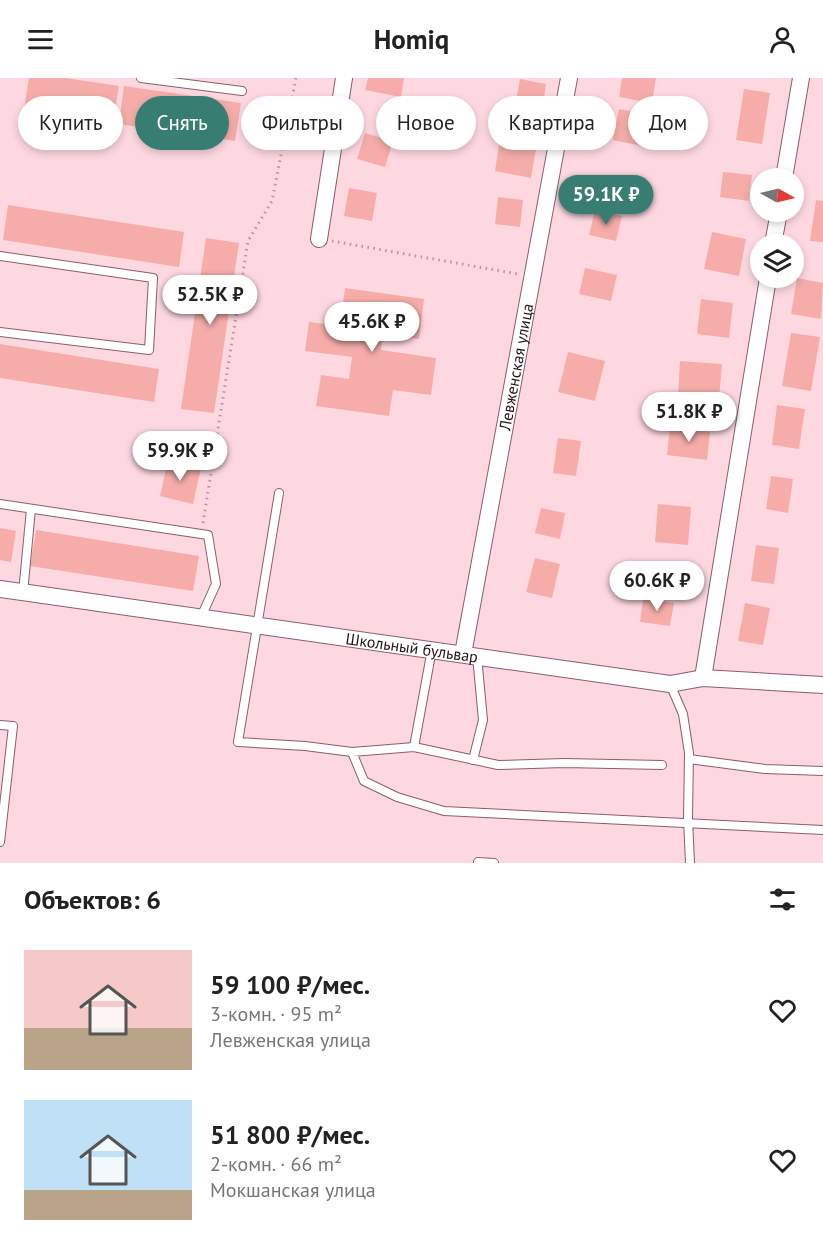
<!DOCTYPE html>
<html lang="ru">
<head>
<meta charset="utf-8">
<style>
  body { margin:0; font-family:"PT Sans",sans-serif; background:#f2f2f2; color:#222; height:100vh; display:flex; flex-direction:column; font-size:22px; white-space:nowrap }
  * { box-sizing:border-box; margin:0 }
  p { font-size:20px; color:#767676 }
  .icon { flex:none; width:33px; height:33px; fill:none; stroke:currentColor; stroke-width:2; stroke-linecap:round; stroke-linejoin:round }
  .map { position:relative; height:785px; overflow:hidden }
  .panel { display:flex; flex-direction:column; background:#fff; flex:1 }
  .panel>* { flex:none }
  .guide { position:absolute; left:18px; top:18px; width:788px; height:54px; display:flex; gap:12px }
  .needle { width:39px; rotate:98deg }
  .tools { position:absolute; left:750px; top:90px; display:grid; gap:12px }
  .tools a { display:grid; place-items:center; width:54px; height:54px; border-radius:50%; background:#fff; box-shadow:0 3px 9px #0003; font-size:30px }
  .price { position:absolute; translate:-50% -51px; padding:0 14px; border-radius:21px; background:#fff; color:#222; font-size:20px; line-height:39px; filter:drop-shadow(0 2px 3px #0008) }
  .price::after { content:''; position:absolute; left:50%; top:36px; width:18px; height:14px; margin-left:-9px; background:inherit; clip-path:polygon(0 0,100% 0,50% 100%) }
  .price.on { background:#387d72; color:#fff }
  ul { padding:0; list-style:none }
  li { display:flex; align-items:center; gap:18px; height:150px; padding:0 24px }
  li span { display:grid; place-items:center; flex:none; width:168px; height:120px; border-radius:0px; color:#555 }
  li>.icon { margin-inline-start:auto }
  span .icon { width:72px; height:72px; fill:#fffc; stroke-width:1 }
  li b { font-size:26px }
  h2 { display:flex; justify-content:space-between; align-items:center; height:72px; padding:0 24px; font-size:26px }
  .pill { padding:0 21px; border-radius:27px; background:#fff; box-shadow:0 3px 9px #0003; font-size:21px; line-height:54px }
  .pill.on { background:#387d72; color:#fff }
  header { display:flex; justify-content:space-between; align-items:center; height:78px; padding:0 24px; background:#fff; font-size:27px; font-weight:800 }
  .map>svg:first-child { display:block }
</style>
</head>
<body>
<header><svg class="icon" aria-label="menu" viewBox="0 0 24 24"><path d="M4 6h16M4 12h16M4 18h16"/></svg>Homiq<svg class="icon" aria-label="person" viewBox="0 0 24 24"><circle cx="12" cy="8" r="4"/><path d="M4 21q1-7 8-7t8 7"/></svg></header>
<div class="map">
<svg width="823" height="785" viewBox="0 0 823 785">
  <rect width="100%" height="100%" fill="#fed8e1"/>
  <g fill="#f6adaa">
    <path d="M 29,0 L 66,0 L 119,8 L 113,44 L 24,31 Z"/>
    <path d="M 368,0 L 404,0 L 401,19 L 365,12 Z"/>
    <path d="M 622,0 L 656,0 L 652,25 L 619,19 Z"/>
    <path d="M 520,1 L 546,6 L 543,28 L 516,23 Z"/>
    <path d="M 124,8 L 241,25 L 235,63 L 119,46 Z"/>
    <path d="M 744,11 L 770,15 L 762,66 L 736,62 Z"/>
    <path d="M 619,31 L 653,37 L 647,69 L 613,62 Z"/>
    <path d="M 501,53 L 538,59 L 531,100 L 495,93 Z"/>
    <path d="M 365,55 L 393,63 L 385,89 L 357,81 Z"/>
    <path d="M 723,94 L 752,97 L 749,123 L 720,119 Z"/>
    <path d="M 349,110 L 377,115 L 372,143 L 344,138 Z"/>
    <path d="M 498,119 L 523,122 L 520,149 L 495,146 Z"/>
    <path d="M 816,122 L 823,123 L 823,164 L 810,163 Z"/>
    <path d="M 8,127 L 184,154 L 179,189 L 3,162 Z"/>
    <path d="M 595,132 L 622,138 L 616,163 L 589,157 Z"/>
    <path d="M 712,154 L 746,161 L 739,198 L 704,191 Z"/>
    <path d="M 206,160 L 239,165 L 214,335 L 181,331 Z"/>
    <path d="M 585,190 L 617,197 L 611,223 L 579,216 Z"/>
    <path d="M 797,200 L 823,205 L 821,241 L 791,236 Z"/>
    <path d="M 345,210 L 424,221 L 419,261 L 383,256 L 381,272 L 436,280 L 431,317 L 393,312 L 389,338 L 316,328 L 321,297 L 349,301 L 352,279 L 305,273 L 309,244 L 340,248 Z"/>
    <path d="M 701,221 L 733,225 L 729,260 L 697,256 Z"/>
    <path d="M 791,255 L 820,259 L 811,313 L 782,308 Z"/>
    <path d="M 0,266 L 159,291 L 154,324 L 0,300 Z"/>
    <path d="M 568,274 L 605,283 L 595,323 L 558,314 Z"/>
    <path d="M 680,283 L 722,286 L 719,321 L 678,318 Z"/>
    <path d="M 777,327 L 805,331 L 799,371 L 772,367 Z"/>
    <path d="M 670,349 L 710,354 L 707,382 L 667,377 Z"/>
    <path d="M 558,360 L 581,363 L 576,398 L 553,395 Z"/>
    <path d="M 168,382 L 201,390 L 193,426 L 160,418 Z"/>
    <path d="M 771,398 L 793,401 L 788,435 L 766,431 Z"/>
    <path d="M 658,426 L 691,429 L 688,467 L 655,464 Z"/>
    <path d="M 541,430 L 565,435 L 560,461 L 535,455 Z"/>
    <path d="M 0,450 L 16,453 L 11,484 L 0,482 Z"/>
    <path d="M 36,452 L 199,478 L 193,513 L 30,488 Z"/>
    <path d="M 756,467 L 779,470 L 774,506 L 751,503 Z"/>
    <path d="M 535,480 L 560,486 L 552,520 L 526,514 Z"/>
    <path d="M 643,521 L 674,525 L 670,548 L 640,544 Z"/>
    <path d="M 745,525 L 770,530 L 763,567 L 738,563 Z"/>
  </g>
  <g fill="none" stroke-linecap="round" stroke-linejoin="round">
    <g stroke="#885f6a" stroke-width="10">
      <g id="service">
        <path d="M 141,0 L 242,13"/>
        <path d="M 0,178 L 153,200 L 149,272 L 0,254"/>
        <path d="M 279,415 L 238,664 L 305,668 L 352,674"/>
        <path d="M 0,426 L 208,457 L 216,506 L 201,539"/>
        <path d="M 23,515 L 31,431"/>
        <path d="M 670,606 L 683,636 L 689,675 L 688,741 L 690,785"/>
        <path d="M 0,647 L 13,648 L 0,764"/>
        <path d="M 414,669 L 432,571"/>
        <path d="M 689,681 L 765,691 L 823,693"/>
        <path d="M 473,682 L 483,642 L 477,578"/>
        <path d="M 662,687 L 564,685 L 498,687 L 414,669 L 352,674 L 364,703 L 397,719 L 444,733 L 823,752"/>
        <path d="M 478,784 L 494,785"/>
      </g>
    </g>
    <g stroke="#885f6a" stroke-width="18">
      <g id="minor">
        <path d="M 784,100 L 801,0"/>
        <path d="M 319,161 L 344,0"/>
        <path d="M 773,166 L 779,134"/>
        <path id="s1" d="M 0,511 L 670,606 L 703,600 L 823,607"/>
        <path id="s2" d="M 463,576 L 569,0"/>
        <path d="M 703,600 L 768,200"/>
      </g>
    </g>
    <g stroke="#b6979e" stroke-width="3" stroke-dasharray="1.5 4.5" stroke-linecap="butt">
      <path d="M 332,163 L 518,196"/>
      <path d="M 203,445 L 248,163 L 272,123 L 296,0"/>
    </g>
    <use href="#service" stroke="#fff" stroke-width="8"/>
    <use href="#minor" stroke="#fff" stroke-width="16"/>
  </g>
  <g text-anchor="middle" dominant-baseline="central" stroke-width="4.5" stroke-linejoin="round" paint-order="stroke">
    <g font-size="16" fill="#231317" stroke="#ffebf0">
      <text stroke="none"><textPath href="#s2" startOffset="292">Левженская улица</textPath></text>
      <text stroke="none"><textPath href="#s1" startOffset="416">Школьный бульвар</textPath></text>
    </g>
  </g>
</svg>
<div class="tools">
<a><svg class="needle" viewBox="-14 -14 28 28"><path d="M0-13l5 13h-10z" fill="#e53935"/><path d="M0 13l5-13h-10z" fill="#767676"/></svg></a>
<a><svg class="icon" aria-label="layers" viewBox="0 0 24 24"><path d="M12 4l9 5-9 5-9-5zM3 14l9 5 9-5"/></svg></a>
</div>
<b class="price on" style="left:606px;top:148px">59.1K ₽</b>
<b class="price" style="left:210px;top:248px">52.5K ₽</b>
<b class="price" style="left:372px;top:275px">45.6K ₽</b>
<b class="price" style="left:689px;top:365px">51.8K ₽</b>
<b class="price" style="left:180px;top:404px">59.9K ₽</b>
<b class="price" style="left:657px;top:534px">60.6K ₽</b>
<div class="guide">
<a class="pill">Купить</a>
<a class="pill on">Снять</a>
<a class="pill">Фильтры</a>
<a class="pill">Новое</a>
<a class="pill">Квартира</a>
<a class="pill">Дом</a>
</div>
</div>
<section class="panel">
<h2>Объектов: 6<svg class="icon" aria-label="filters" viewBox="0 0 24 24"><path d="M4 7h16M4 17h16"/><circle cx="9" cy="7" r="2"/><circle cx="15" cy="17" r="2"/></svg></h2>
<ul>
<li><span style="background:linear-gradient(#f6c9c9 65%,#b9a48a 0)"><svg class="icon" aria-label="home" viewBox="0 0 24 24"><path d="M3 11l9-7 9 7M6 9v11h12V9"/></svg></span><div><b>59 100 ₽/мес.</b><p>3-комн. · 95 m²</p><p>Левженская улица</p></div><svg class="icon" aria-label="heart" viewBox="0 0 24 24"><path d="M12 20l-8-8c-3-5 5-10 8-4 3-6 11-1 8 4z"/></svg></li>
<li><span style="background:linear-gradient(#bfe0f5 75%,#b9a48a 0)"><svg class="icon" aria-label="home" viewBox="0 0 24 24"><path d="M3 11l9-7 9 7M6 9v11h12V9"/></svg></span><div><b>51 800 ₽/мес.</b><p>2-комн. · 66 m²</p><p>Мокшанская улица</p></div><svg class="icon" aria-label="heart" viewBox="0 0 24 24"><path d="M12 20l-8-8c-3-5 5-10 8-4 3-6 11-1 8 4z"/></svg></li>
</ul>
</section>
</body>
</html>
